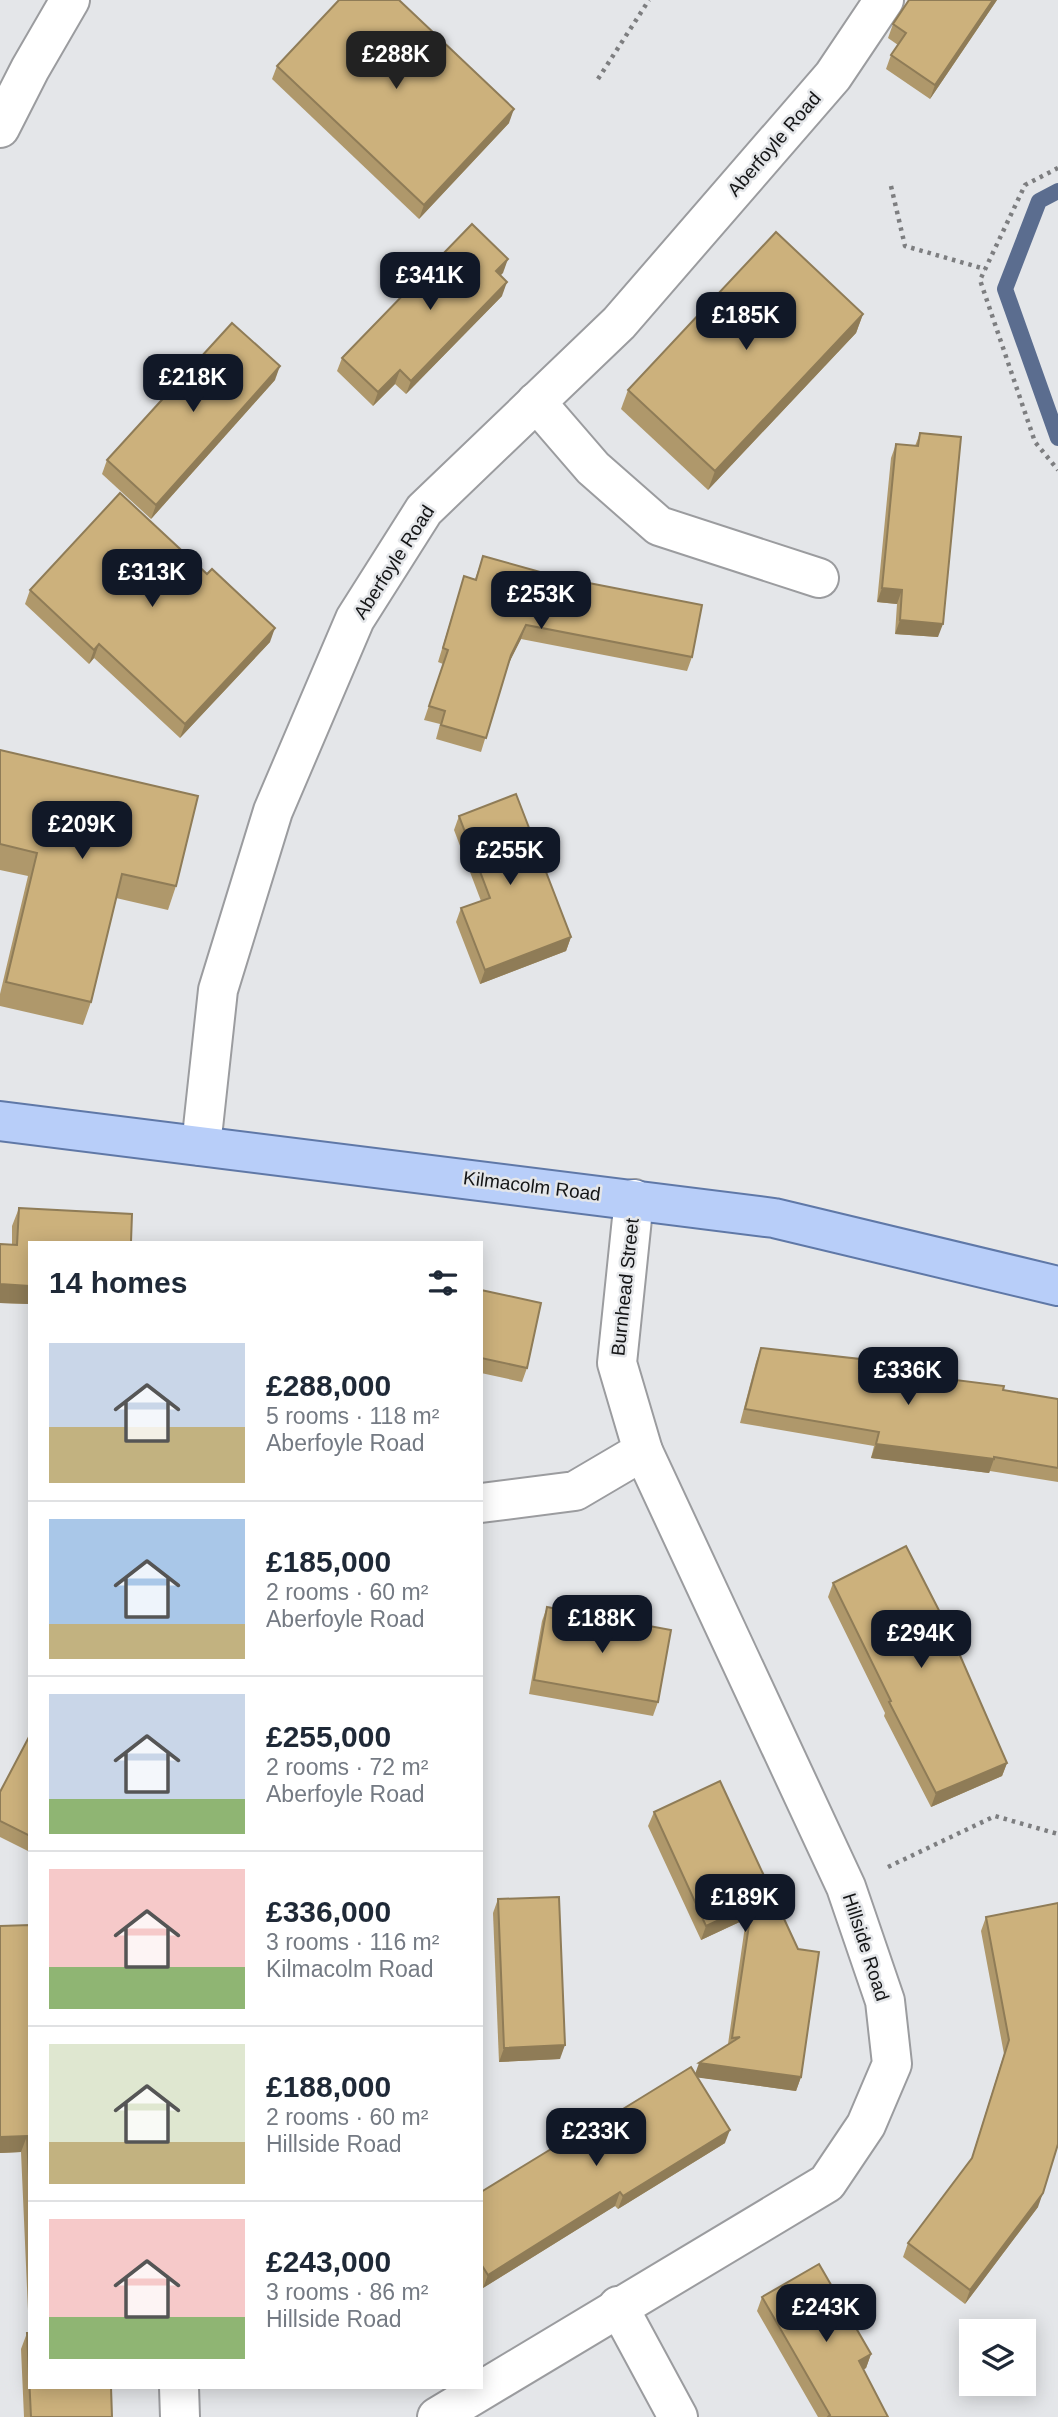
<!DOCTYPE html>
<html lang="en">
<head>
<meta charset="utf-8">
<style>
  body { margin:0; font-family:Arial,sans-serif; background:#f2f2f3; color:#1f2937; height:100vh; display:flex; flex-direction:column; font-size:26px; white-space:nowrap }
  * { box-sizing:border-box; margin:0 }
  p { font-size:23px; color:#747a83 }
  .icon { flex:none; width:38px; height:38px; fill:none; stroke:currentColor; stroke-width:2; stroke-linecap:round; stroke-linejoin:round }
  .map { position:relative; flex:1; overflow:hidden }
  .panel { position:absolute; left:28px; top:1241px; width:455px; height:1148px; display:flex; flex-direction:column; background:#fff; border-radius:0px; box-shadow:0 4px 18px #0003 }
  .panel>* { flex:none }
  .tools { position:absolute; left:959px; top:2319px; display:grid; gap:14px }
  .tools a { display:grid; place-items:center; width:77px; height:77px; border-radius:0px; background:#fff; box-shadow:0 4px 18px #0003; font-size:35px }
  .price { position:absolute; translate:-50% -60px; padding:0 16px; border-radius:14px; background:#111827; color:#fff; font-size:23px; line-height:46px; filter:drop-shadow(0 2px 4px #0008) }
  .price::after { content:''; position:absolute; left:50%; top:42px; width:21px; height:16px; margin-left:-10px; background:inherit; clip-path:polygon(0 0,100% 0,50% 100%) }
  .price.active { background:#222; color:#fff }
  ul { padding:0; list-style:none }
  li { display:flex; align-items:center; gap:21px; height:175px; padding:0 21px }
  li+li { border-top:2px solid #e0e1e3 }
  li span { display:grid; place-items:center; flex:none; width:196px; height:140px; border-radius:0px; color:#555 }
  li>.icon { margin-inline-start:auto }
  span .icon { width:84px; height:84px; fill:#fffc; stroke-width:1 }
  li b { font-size:30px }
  h2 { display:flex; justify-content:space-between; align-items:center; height:84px; padding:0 21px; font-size:30px }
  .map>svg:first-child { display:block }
</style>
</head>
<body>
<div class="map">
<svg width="1058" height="2417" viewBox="0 0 1058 2417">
  <rect width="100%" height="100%" fill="#e4e6e9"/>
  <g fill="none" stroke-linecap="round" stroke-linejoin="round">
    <path stroke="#5b6d8f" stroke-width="16" d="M 1058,191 L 1039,201 L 1005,289 L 1058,438"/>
    <g stroke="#9b9c9f" stroke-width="42">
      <g id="minor">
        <path d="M 0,128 L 30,69 L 70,0"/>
        <path d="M 536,402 L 593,468 L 659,526 L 819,578"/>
        <path d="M 201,1146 L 218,990 L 273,811 L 355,619 L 424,510 L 619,323 L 833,76 L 884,0"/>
        <path d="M 481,1503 L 575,1491 L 643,1451 L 617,1363 L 634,1199"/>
        <path d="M 618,2306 L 678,2417"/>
        <path d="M 179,2387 L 180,2417"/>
        <path d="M 437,2417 L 827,2183 L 866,2125 L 892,2064 L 885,2001 L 846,1887 L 643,1451"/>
      </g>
    </g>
    <g stroke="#5f78a7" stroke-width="42">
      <path id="major" d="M 0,1121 L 774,1218 L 1058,1286"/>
    </g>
    <g stroke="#7d7e80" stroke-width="4.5" stroke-dasharray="3.5 5" stroke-linecap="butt">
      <path d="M 598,79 L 649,0"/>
      <path d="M 1058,168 L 1025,185 L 980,280 L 1035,442 L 1058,470"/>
      <path d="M 891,186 L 905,246 L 985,269"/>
      <path d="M 888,1867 L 995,1816 L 1058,1834"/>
    </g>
    <use href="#minor" stroke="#fff" stroke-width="38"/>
    <use href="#major" stroke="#b8cef9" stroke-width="38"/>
  </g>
  <g fill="#af986b">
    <path d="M 997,0 L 930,99 L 886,69 L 891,55 L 898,45 L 888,38 L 893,24 Z"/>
    <path d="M 277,66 L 509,123 L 419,219 L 272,79 Z"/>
    <path d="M 503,273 L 500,275 L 502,296 L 406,394 L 395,384 L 373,406 L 337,371 L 342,358 Z"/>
    <path d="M 863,314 L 856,333 L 708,490 L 621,409 L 628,390 Z"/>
    <path d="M 275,380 L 151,519 L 102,474 L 107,460 Z"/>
    <path d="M 920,433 L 938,637 L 895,634 L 897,604 L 877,602 L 891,458 L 896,444 L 915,446 Z"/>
    <path d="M 483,556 L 692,657 L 687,671 L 521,639 L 508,664 L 481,752 L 436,739 L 440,724 L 424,720 L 443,664 L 438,662 L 464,576 L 475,579 Z"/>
    <path d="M 30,590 L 270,642 L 180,738 L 94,658 L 89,664 L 25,604 Z"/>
    <path d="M 0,750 L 176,886 L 168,910 L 116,898 L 91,1002 L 83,1025 L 0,1006 L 0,994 L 28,876 L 0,870 Z"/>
    <path d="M 459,816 L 571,937 L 566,951 L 480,984 L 456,922 L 461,908 L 481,901 L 454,830 Z"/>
    <path d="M 19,1208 L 30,1242 L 30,1304 L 0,1303 L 12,1245 L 12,1226 Z"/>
    <path d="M 481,1290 L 527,1368 L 522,1382 L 481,1373 Z"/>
    <path d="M 761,1348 L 859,1368 L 1003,1390 L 1058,1399 L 1058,1482 L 990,1471 L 989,1473 L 871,1458 L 874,1446 L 740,1423 L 756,1362 Z"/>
    <path d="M 833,1583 L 1007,1763 L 1002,1776 L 931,1807 L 884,1716 L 885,1713 L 828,1597 Z"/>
    <path d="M 547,1607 L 658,1702 L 653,1716 L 529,1694 L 542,1621 Z"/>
    <path d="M 30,1735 L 30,1852 L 0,1837 L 0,1792 Z"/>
    <path d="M 720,1781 L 801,2077 L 796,2091 L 697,2077 L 725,2143 L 618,2209 L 615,2206 L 483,2288 L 481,2286 L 481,2192 L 695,2073 L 728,2044 L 746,1919 L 701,1940 L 648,1826 L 654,1812 Z"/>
    <path d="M 498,1899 L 560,2059 L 499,2062 L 493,1913 Z"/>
    <path d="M 1058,1903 L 1038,2207 L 965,2304 L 903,2257 L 908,2243 L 971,2160 L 1004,2054 L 981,1931 L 986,1917 Z"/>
    <path d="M 30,1925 L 30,2387 L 112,2417 L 24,2417 L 21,2349 L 27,2333 L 29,2333 L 21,2152 L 0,2153 L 0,1926 Z"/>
    <path d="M 762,2297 L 871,2354 L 866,2368 L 863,2370 L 888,2417 L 818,2417 L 757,2311 Z"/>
  </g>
  <g fill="#8f7c57">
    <path d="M 993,0 L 997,0 L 930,99 L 935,85 Z"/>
    <path d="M 514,109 L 509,123 L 419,219 L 424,205 Z"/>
    <path d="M 508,259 L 503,273 L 491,285 L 496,271 Z"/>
    <path d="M 507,282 L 502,296 L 406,394 L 411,381 Z"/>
    <path d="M 863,314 L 856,333 L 708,490 L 715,471 Z"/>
    <path d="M 280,366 L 275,380 L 151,519 L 156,505 Z"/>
    <path d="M 400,370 L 395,384 L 373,406 L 378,392 Z"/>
    <path d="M 882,588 L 902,590 L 897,604 L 877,602 Z"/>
    <path d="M 900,620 L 943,624 L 938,637 L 895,634 Z"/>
    <path d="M 526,625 L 521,639 L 506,669 L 511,655 Z"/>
    <path d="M 275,628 L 270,642 L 180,738 L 185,724 Z"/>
    <path d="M 99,644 L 94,658 L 89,664 L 94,650 Z"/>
    <path d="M 571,937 L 566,951 L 480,984 L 485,970 Z"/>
    <path d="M 0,1284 L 30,1286 L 30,1304 L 0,1303 Z"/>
    <path d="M 876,1444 L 994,1459 L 989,1473 L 871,1458 Z"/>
    <path d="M 1007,1763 L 1002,1776 L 931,1807 L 936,1793 Z"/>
    <path d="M 752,1905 L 746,1919 L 701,1940 L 706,1926 Z"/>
    <path d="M 565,2045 L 560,2059 L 499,2062 L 504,2048 Z"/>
    <path d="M 699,2063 L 801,2077 L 796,2091 L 694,2077 Z"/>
    <path d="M 730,2130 L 725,2143 L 618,2209 L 623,2196 Z"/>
    <path d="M 27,2136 L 21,2152 L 0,2153 L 0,2137 Z"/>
    <path d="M 620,2192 L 615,2206 L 483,2288 L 488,2275 Z"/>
    <path d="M 1043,2193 L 1038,2207 L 965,2304 L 970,2290 Z"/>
    <path d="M 871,2354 L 866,2368 L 854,2375 L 859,2361 Z"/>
  </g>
  <g fill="#ccb17c" stroke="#8f7c57" stroke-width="2">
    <path d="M 339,0 L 399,0 L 514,109 L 424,205 L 277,66 Z"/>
    <path d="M 909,0 L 993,0 L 935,85 L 891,55 L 906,33 L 893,24 Z"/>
    <path d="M 472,224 L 508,259 L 496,271 L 507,282 L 411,381 L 400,370 L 378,392 L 342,358 Z"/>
    <path d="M 776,232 L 863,314 L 715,471 L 628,390 Z"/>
    <path d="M 232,323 L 280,366 L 156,505 L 107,460 Z"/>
    <path d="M 920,433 L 961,437 L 943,624 L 900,620 L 902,590 L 882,588 L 896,444 L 918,446 Z"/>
    <path d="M 120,493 L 207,574 L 212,569 L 275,628 L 185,724 L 99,644 L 94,650 L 30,590 Z"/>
    <path d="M 483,556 L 558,577 L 702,605 L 692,657 L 526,625 L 511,655 L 486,738 L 441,725 L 445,711 L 429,706 L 448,650 L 443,648 L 464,576 L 476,580 Z"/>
    <path d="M 0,750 L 198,796 L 176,886 L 122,874 L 91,1002 L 6,982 L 37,853 L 0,844 Z"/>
    <path d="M 516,794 L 571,937 L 485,970 L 461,908 L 490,898 L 459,816 Z"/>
    <path d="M 19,1208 L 132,1214 L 131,1242 L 30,1242 L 30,1286 L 0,1284 L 0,1244 L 17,1245 Z"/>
    <path d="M 481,1290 L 541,1303 L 527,1368 L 481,1358 Z"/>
    <path d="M 761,1348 L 860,1359 L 859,1368 L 1004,1386 L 1003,1390 L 1058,1399 L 1058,1468 L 994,1457 L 994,1459 L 876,1444 L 879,1432 L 745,1409 Z"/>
    <path d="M 906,1546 L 948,1628 L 1007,1763 L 936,1793 L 889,1702 L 891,1701 L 833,1583 Z"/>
    <path d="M 547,1607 L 671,1630 L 658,1702 L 534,1680 Z"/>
    <path d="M 30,1735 L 30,1836 L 0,1821 L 0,1792 Z"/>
    <path d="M 720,1781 L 798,1949 L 819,1952 L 801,2077 L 699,2063 L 740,2037 L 732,2038 L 752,1905 L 706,1926 L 654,1812 Z"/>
    <path d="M 559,1897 L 565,2045 L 504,2048 L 498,1899 Z"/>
    <path d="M 1058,1903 L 1058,2144 L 1043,2193 L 970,2290 L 908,2243 L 972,2158 L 1009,2040 L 986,1917 Z"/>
    <path d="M 30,1925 L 30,2198 L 27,2136 L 0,2137 L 0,1926 Z"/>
    <path d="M 691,2067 L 730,2130 L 623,2196 L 620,2192 L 488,2275 L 481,2264 L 481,2192 L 556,2146 L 558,2149 Z"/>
    <path d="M 819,2264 L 871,2354 L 859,2361 L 888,2417 L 828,2417 L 830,2415 L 762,2297 Z"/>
    <path d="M 27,2333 L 30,2333 L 30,2387 L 111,2387 L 112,2417 L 31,2417 Z"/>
  </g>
  <g text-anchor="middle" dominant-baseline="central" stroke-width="5" stroke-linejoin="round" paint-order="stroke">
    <g font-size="19" fill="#141516" stroke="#e4e6e9">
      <text transform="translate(774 144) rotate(-49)">Aberfoyle Road</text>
      <text transform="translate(394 562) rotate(-57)">Aberfoyle Road</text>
      <text transform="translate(532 1186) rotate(7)">Kilmacolm Road</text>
      <text transform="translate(625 1287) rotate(-84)">Burnhead Street</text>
      <text transform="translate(866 1947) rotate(72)">Hillside Road</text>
    </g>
  </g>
</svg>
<div class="tools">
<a><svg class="icon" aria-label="layers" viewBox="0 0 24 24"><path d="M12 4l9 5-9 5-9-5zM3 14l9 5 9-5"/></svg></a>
</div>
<b class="price active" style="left:396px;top:91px">£288K</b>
<b class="price" style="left:430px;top:312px">£341K</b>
<b class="price" style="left:746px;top:352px">£185K</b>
<b class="price" style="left:193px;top:414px">£218K</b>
<b class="price" style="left:152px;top:609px">£313K</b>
<b class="price" style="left:541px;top:631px">£253K</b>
<b class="price" style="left:82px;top:861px">£209K</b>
<b class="price" style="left:510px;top:887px">£255K</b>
<b class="price" style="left:908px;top:1407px">£336K</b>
<b class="price" style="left:602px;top:1655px">£188K</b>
<b class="price" style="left:921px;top:1670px">£294K</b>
<b class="price" style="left:745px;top:1934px">£189K</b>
<b class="price" style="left:596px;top:2168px">£233K</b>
<b class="price" style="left:826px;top:2344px">£243K</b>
<section class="panel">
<h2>14 homes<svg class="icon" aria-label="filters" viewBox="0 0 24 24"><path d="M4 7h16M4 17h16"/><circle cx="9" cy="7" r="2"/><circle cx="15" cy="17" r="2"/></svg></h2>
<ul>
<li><span style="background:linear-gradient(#c9d6e8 60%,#c2b280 0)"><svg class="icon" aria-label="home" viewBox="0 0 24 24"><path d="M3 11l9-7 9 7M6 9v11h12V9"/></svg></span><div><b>£288,000</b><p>5 rooms · 118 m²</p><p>Aberfoyle Road</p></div></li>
<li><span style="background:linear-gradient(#a9c7e8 75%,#c2b280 0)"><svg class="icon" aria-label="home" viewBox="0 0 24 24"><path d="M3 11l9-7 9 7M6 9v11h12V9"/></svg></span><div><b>£185,000</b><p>2 rooms · 60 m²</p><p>Aberfoyle Road</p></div></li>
<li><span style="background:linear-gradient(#c9d6e8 75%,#8fb573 0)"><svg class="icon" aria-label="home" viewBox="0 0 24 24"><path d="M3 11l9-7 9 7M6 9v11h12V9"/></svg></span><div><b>£255,000</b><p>2 rooms · 72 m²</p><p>Aberfoyle Road</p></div></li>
<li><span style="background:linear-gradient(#f6c9c9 70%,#8fb573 0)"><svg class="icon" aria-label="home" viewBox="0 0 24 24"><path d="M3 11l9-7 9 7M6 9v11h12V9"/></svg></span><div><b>£336,000</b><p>3 rooms · 116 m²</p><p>Kilmacolm Road</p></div></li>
<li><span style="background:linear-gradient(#dfe7d0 70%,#c2b280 0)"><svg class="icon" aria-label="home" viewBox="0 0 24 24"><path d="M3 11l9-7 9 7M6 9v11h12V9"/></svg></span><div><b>£188,000</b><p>2 rooms · 60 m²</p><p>Hillside Road</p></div></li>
<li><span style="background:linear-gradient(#f6c9c9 70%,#8fb573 0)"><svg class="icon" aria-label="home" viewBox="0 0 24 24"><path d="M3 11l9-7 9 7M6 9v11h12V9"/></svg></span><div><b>£243,000</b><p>3 rooms · 86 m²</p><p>Hillside Road</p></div></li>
</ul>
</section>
</div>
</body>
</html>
